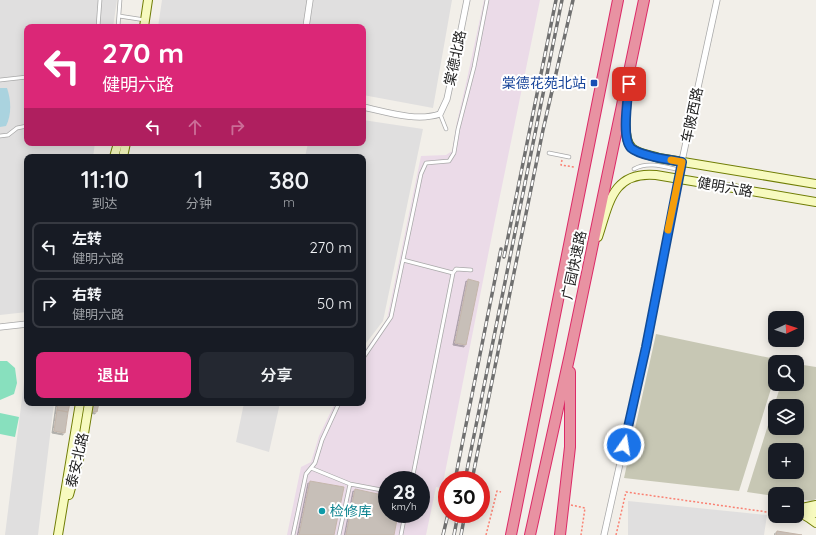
<!DOCTYPE html>
<html lang="zh">
<head>
<meta charset="utf-8">
<style>
	:root { --surface:#171b24; --page:#242831; --text:#f1f3f6; --muted:#9ea1a6; --line:#363941; --accent:#db2777 }
	body { margin:0; font-family:Quicksand,"Noto Sans SC",sans-serif; background:var(--page); color:var(--text); height:100vh; display:flex; flex-direction:column; font-size:15px; white-space:nowrap }
	* { box-sizing:border-box; margin:0 }
	p { font-size:13px; color:var(--muted) }
	.icon { flex:none; width:22px; height:22px; fill:none; stroke:currentColor; stroke-width:2; stroke-linecap:round; stroke-linejoin:round }
	.map { position:relative; flex:1; overflow:hidden }
	.sheet { position:absolute; left:24px; top:154px; width:342px; height:252px; display:flex; flex-direction:column; background:var(--surface); border-radius:8px; box-shadow:0 2px 10px #0003 }
	.sheet>* { flex:none }
	.banner { position:absolute; left:24px; top:24px; width:342px; height:122px; border-radius:8px; box-shadow:0 2px 10px #0003; background:#db2777; color:#fff; overflow:hidden }
	.needle { width:26px; rotate:87deg }
	.fabs { position:absolute; left:768px; top:311px; display:grid; gap:8px }
	.fabs a { display:grid; place-items:center; width:36px; height:36px; border-radius:8px; background:var(--surface); box-shadow:0 2px 10px #0003; font-size:20px }
	.speed { position:absolute; left:378px; top:471px; display:flex; gap:8px; font-size:20px; font-weight:700; text-align:center }
	.speed>* { display:grid; place-content:center; width:52px; height:52px; border-radius:50%; background:var(--surface); box-shadow:0 2px 10px #0003; line-height:1 }
	.speed small { font-size:10px; font-weight:400 }
	.speed .limit { border:6px solid #d22; background:#fff; color:#111 }
	.pin { position:absolute; display:grid; place-items:center; width:34px; height:34px; color:#fff; margin:-17px; border-radius:8px; box-shadow:0 2px 6px #0006 }
	.me { position:absolute; width:44px; margin:-22px; rotate:13deg; stroke-linejoin:round; filter:drop-shadow(0 0 3px #0008) }
	.turn { display:flex; align-items:center; gap:14px; height:84px; padding:0 12px; font-size:18px }
	.turn .icon { width:52px; height:52px; stroke-width:2.5 }
	.turn b { display:block; font-size:28px; line-height:34px }
	.lanes { display:flex; align-items:center; height:38px; padding:0 12px; background:#0003; justify-content:center; gap:20px; direction:ltr }
	.lanes .off { opacity:.35 }
	.eta { display:flex; justify-content:space-evenly; align-items:center; height:68px; text-align:center }
	.eta b { font-size:24px; font-weight:600; line-height:28px }
	.cta { display:flex; gap:8px; margin-top:auto; padding:8px 12px }
	.cta a { flex:1; height:46px; border-radius:8px; background:var(--accent); color:#fff; font-size:16px; font-weight:600; line-height:46px; text-align:center }
	.cta a+a { background:var(--page); color:var(--text) }
	ul { padding:0; list-style:none }
	li { display:flex; align-items:center; gap:12px; height:50px; margin:0 8px 6px; padding:0 4px; border:2px solid var(--line); border-radius:8px }
	li div { flex:1 }
	li b { display:block; font-size:15px }
	li em { font-style:normal }
	.map>svg:first-child { display:block }
</style>
</head>
<body>
<div class="map">
<svg width="816" height="535" viewBox="0 0 816 535">
	<defs>
		<filter id="shadow"><feDropShadow dx="-2" dy="2" stdDeviation="0" flood-color="#0004"/></filter>
	</defs>
	<rect width="100%" height="100%" fill="#f2efe9"/>
	<path fill="#e0dfdf" d="M0 0H117L113 27H27V143H95L93 157H27V312L0 315Z
		M162 0H452L433 108 363 95V27H158Z
		M363 120 423 129 383 321 363 347V157H305L308 143H363Z
		M24 382H27V403H54L38 535H5Z
		M244 403H280L269 452 236 442Z
		M628 501 767 515 764 535H628Z"/>
	<path fill="#ebdbe8" fill-rule="evenodd" d="M484 0H540L494 225 442 488 436 487 426 535H287L301 467 311 462 319 436 335 403H363V353L387 319 421 156 446 155 452 151 457 122 467 79ZM387 480H421V514H387Z"/>
	<path fill="#c7c7b4" fill-rule="evenodd" d="M656 334 780 360 779 362H775V376L739 491 624 478Z
		M797 364 816 367V499L812 501 797 499V494H775V496L747 492 781 384H797ZM775 406H797V428H775ZM775 450H797V472H775Z"/>
	<path fill="#88e0be" d="M0 361H7L15 368 17 383 14 394 0 400Z
		M0 413 19 417 15 437 0 434Z"/>
	<path fill="#aad3df" d="M0 88H7C11 100 12 114 6 126L0 127Z"/>
	<path fill="#c7bfb8" stroke="#c4b6ab" filter="url(#shadow)" d="M468 279 479 282 466 345 455 343Z
		M58 403H70L68 412 57 410Z
		M80 403H99L97 412 79 409Z
		M57 410 68 412 65 433 54 431Z
		M310 481 344 487 334 535H299Z
		M355 489 387 496V514H398L394 535H346Z
		M777 531 802 535H776Z"/>
	<g fill="none" stroke-linecap="round" stroke-linejoin="round">
		<defs>
			<path id="lane" d="M119 16 145 20
				M98 27 100 0
				M118 27 120 0
				M0 80 27 77
				M440 114 446 129
				M0 136 8 135 17 128 27 126
				M549 153 569 157
				M634 169C648 161 665 167 680 170
				M403 260 453 273 456 269 471 270
				M363 358 391 317 421 174 426 163 449 161 454 153 458 129 474 67 487 0
				M311 468 350 484 387 491
				M412 480 453 273
				M293 535 306 474 315 463 322 440 339 403
				M339 535 350 484
				M401 535 405 514"/>
			<path id="street" d="M306 27 310 0
				M363 107C387 112 416 122 440 114L447 99 450 85 467 0
				M0 327 27 324
				M604 535 646 347 678 179 717 0"/>
			<path id="secondary" d="M144 27 148 0
				M627 99C626 110 622 139 632 148 639 154 650 155 659 158L816 184
				M114 157 118 143
				M123 157 126 143
				M598 237C609 204 612 171 656 175L816 202
				M69 495 81 452 89 403
				M797 509 816 505
				M797 511 809 518 816 523
				M802 511 816 513
				M58 535 80 403"/>
			<path id="highway" d="M511 535 618 0
				M530 535 570 354 644 0
				M560 535 570 447V372"/>
		</defs>
		<use href="#lane" stroke="#a9a9a9" stroke-width="4.5"/>
		<use href="#street" stroke="#a9a9a9" stroke-width="7"/>
		<use href="#secondary" stroke="#707d05" stroke-width="10"/>
		<use href="#highway" stroke="#dc2a67" stroke-width="12"/>
		<path stroke="#fa8072" stroke-width="1.5" stroke-dasharray="2 2" stroke-linecap="butt" d="M562 160 561 165 574 167
			M571 505 585 508 581 535
			M486 535 497 491 501 492
			M616 535 626 492 774 513 775 508"/>
		<use href="#lane" stroke="#fff" stroke-width="3"/>
		<use href="#street" stroke="#fff" stroke-width="5.5"/>
		<use href="#secondary" stroke="#f7fabf" stroke-width="8"/>
		<use href="#highway" stroke="#e892a2" stroke-width="10"/>
		<defs>
			<path id="rail" d="M504 257 556 0
				M455 480 501 249
				M465 480 562 0
				M472 480 543 130 573 0
				M443 535 448 514
				M454 535 458 514
				M461 535 465 514"/>
		</defs>
		<use href="#rail" stroke="#707070" stroke-width="3.5"/>
		<use href="#rail" stroke="#fff" stroke-width="2" stroke-dasharray="6" stroke-linecap="butt"/>
	</g>
	<g fill="none" stroke-linecap="round" stroke-linejoin="round">
		<defs>
			<path id="route" d="M624 445 646 347 682 162C670 160 640 156 631 148 621 138 628 98 629 84"/>
		</defs>
		<use href="#route" stroke="#114b97" stroke-width="10"/>
		<use href="#route" stroke="#1a73e8" stroke-width="7"/>
		<path stroke="#f59e0b" stroke-width="7" d="M668 230 682 162 671 160"/>
	</g>
	<rect fill="#1a4fb4" stroke="#fff" stroke-width="1.5" x="590" y="79" width="8" height="8" rx="2"/>
	<circle fill="#0f9aa8" stroke="#fff" stroke-width="1.5" cx="322" cy="511" r="4"/>
	<g text-anchor="middle" dominant-baseline="central" stroke-width="4" stroke-linejoin="round" paint-order="stroke">
		<g font-size="14" fill="#222" stroke="#fff">
			<text transform="translate(455 58) rotate(-78)">棠德北路</text>
			<text transform="translate(692 115) rotate(-78)">车陂西路</text>
			<text transform="translate(725 187) rotate(10)">健明六路</text>
			<text transform="translate(574 265) rotate(-78)">广园快速路</text>
			<text transform="translate(77 460) rotate(-77)">泰安北路</text>
		</g>
		<g font-size="14" fill="#164399" stroke="#fff" text-anchor="end">
			<text x="586" y="83">棠德花苑北站</text>
		</g>
		<g font-size="14" fill="#0d838f" stroke="#fff" text-anchor="start">
			<text x="330" y="511">检修库</text>
		</g>
	</g>
</svg>
<div class="fabs">
<a><svg class="needle" viewBox="-14 -14 28 28"><path d="M0-13l5 13h-10z" fill="#e53935"/><path d="M0 13l5-13h-10z" fill="#9ea1a6"/></svg></a>
<a><svg class="icon" aria-label="search" viewBox="0 0 24 24"><circle cx="10" cy="10" r="6"/><path d="M15 15l6 6"/></svg></a>
<a><svg class="icon" aria-label="layers" viewBox="0 0 24 24"><path d="M12 4l9 5-9 5-9-5zM3 14l9 5 9-5"/></svg></a>
<a>+</a>
<a>−</a>
</div>
<div class="speed"><div>28<small>km/h</small></div><div class="limit">30</div></div>
<div class="pin" style="left:629px;top:84px;background:#d93025"><svg class="icon" aria-label="arrive" viewBox="0 0 24 24"><path d="M6 21V4h12l-3 4 3 4H6"/></svg></div>
<svg class="me" style="left:624px;top:445px" viewBox="-20 -20 40 40"><circle r="17" fill="#1a73e8" stroke="#fff" stroke-width="3"/><path d="M0-11L8 9 0 5-8 9z" fill="#fff"/></svg>
<div class="banner">
<div class="turn"><svg class="icon" aria-label="left" viewBox="0 0 24 24"><path d="M17 20v-9H6M10 6l-5 5 5 5"/></svg><div><b>270 m</b>健明六路</div></div>
<div class="lanes"><svg class="icon" aria-label="left" viewBox="0 0 24 24"><path d="M17 20v-9H6M10 6l-5 5 5 5"/></svg><svg class="icon off" aria-label="ahead" viewBox="0 0 24 24"><path d="M12 20V5M6 11l6-6 6 6"/></svg><svg class="icon off" aria-label="right" viewBox="0 0 24 24"><path d="M7 20v-9h11M14 6l5 5-5 5"/></svg></div>
</div>
<section class="sheet">
<div class="eta">
<div><b>11:10</b><p>到达</p></div>
<div><b>1</b><p>分钟</p></div>
<div><b>380</b><p>m</p></div>
</div>
<ul>
<li><svg class="icon" aria-label="left" viewBox="0 0 24 24"><path d="M17 20v-9H6M10 6l-5 5 5 5"/></svg><div><b>左转</b><p>健明六路</p></div><em>270 m</em></li>
<li><svg class="icon" aria-label="right" viewBox="0 0 24 24"><path d="M7 20v-9h11M14 6l5 5-5 5"/></svg><div><b>右转</b><p>健明六路</p></div><em>50 m</em></li>
</ul>
<div class="cta"><a>退出</a><a>分享</a></div>
</section>
</div>
</body>
</html>
